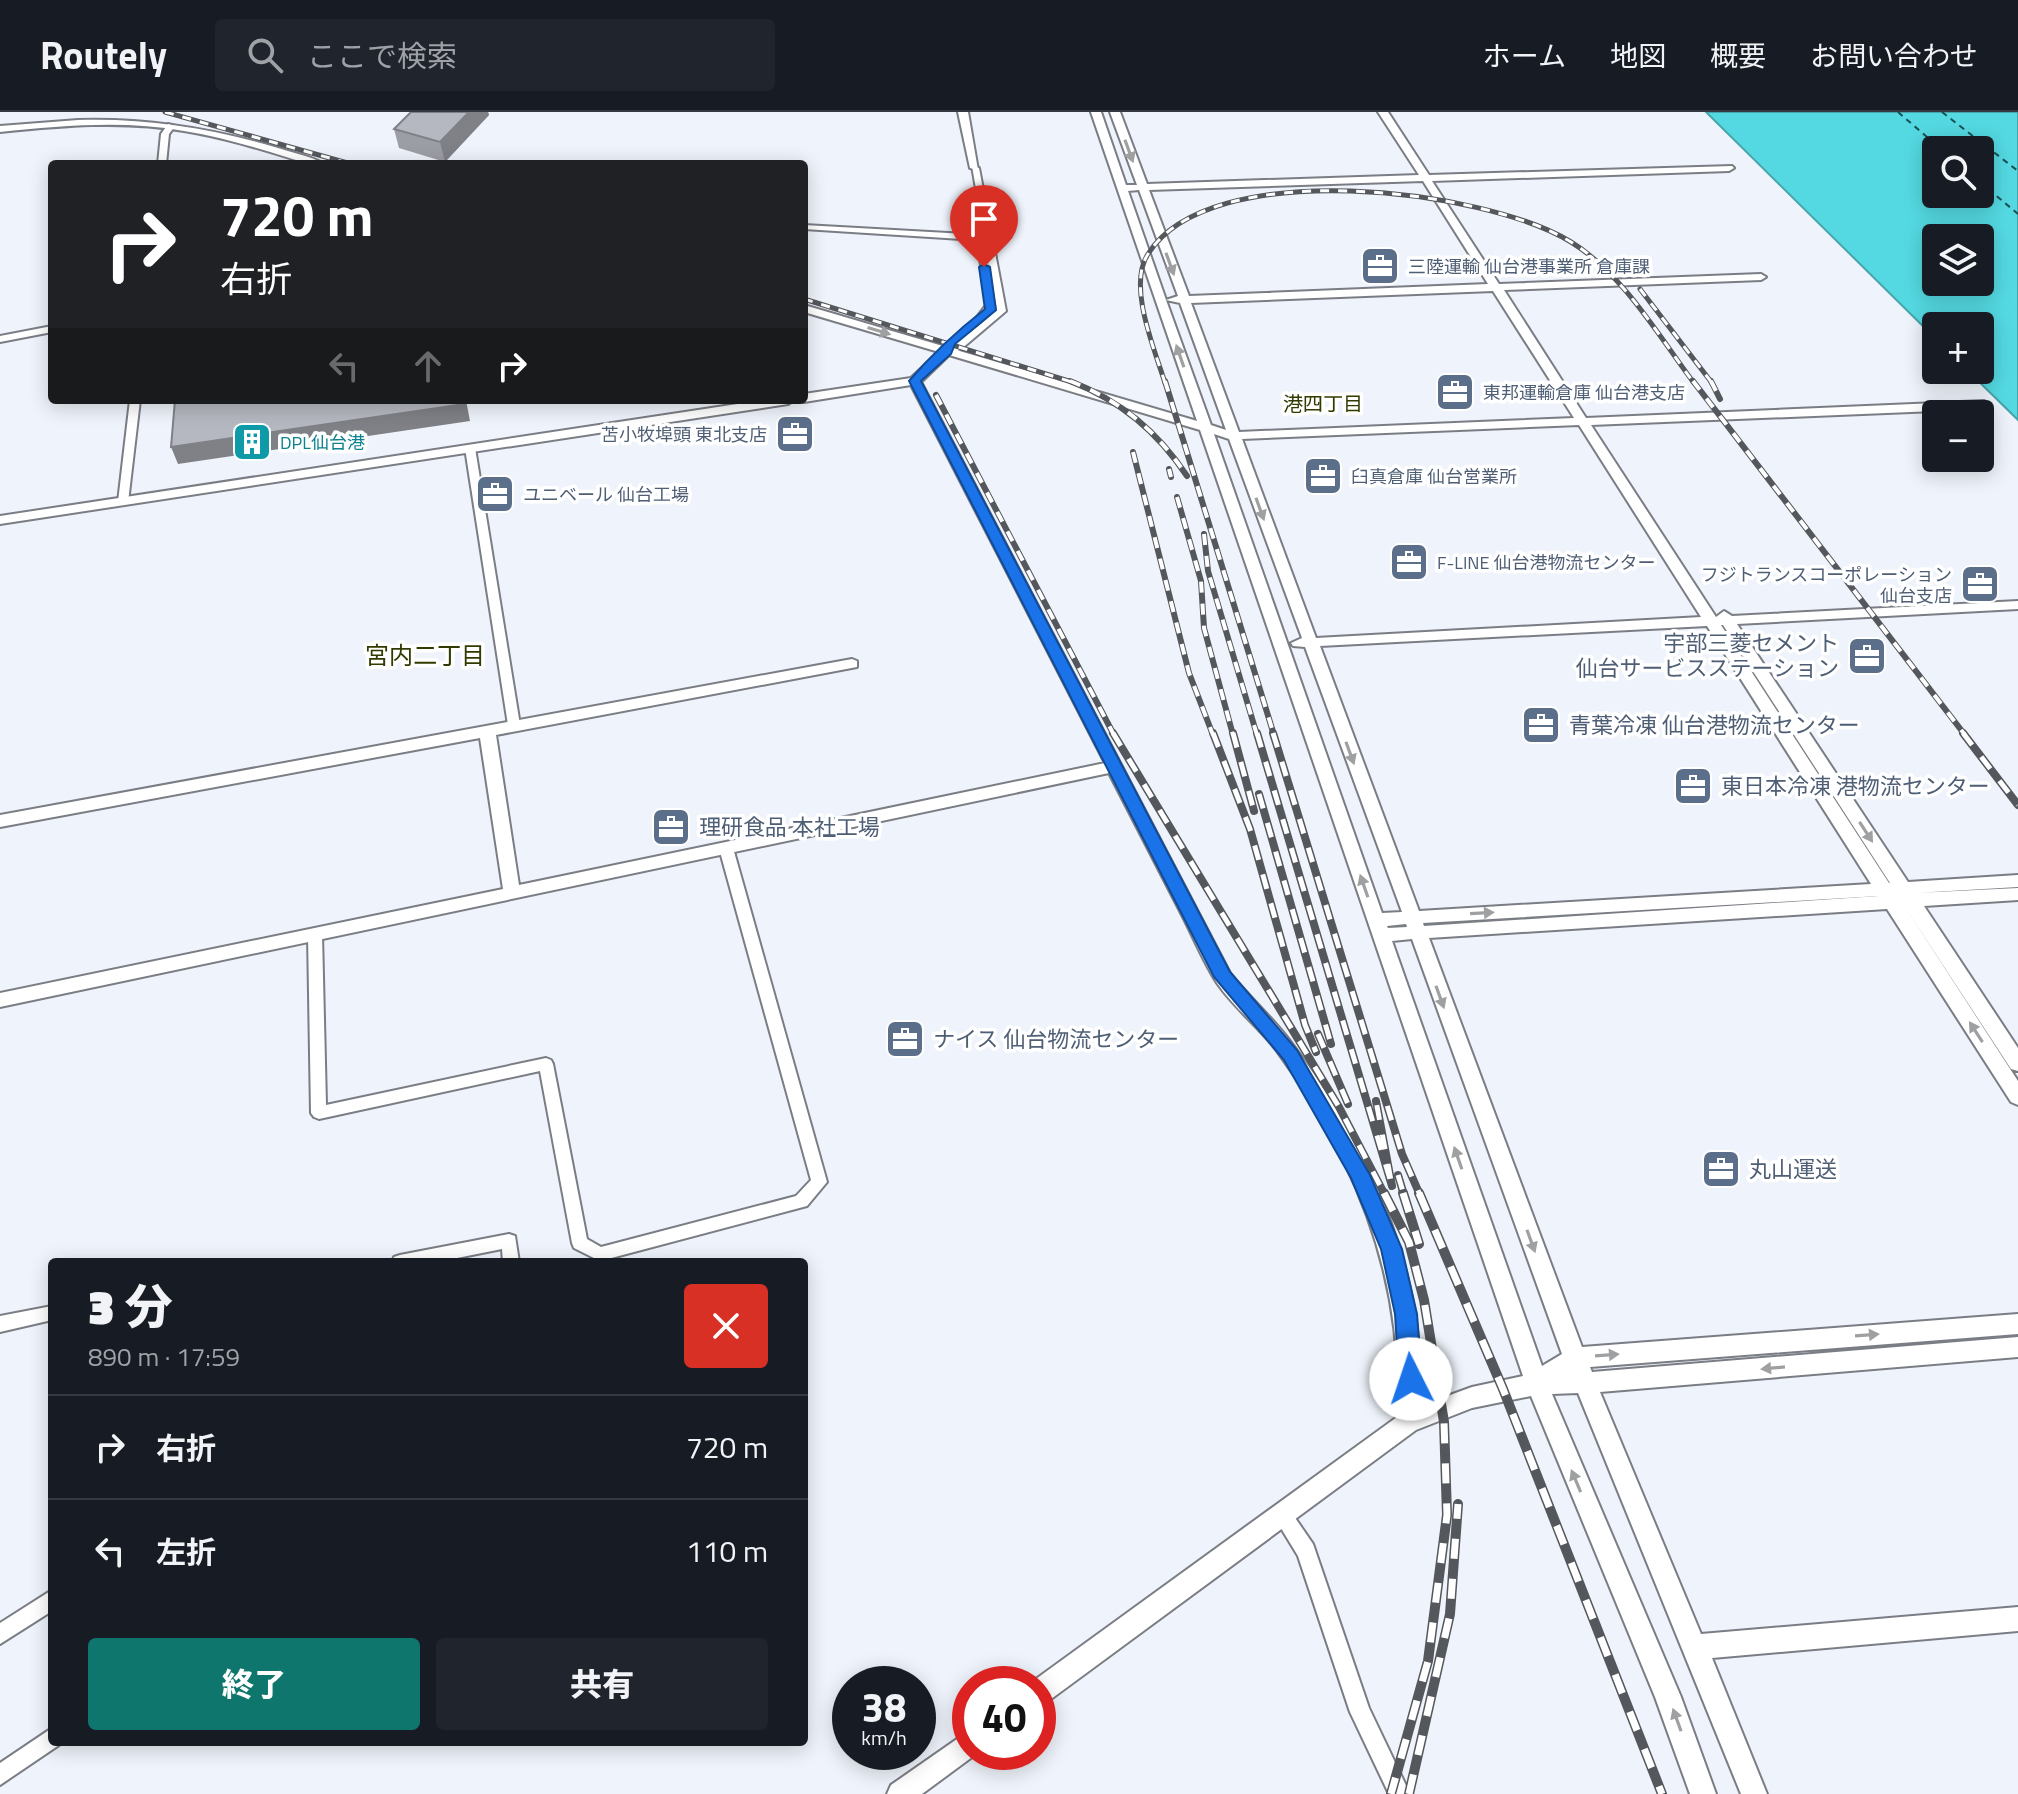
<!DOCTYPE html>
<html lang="ja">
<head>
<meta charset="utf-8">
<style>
	:root { --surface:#171b24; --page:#20242c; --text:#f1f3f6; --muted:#9ea1a6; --line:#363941; --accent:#0f766e }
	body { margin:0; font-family:"Titillium Web","Noto Sans JP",sans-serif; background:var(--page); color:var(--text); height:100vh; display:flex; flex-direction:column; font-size:30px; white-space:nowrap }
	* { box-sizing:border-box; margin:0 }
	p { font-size:26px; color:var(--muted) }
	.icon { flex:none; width:44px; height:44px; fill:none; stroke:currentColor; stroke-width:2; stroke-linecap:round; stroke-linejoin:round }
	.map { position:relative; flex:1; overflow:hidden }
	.drawer { position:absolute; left:48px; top:1146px; width:760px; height:488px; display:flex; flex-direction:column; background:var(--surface); border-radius:8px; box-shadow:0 4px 20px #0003 }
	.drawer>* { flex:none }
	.banner { position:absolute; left:48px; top:48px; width:760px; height:244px; border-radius:8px; box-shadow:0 4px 20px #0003; background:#202124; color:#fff; overflow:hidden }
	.controls { position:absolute; left:1922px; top:24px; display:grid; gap:16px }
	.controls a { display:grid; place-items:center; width:72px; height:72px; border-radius:8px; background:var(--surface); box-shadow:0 4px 20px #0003; font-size:40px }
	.speed { position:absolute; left:832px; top:1554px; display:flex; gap:16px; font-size:40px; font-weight:700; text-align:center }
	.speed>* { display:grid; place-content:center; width:104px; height:104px; border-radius:50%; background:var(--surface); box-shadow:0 4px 20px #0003; line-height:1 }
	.speed small { font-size:20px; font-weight:400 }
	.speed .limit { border:12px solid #d22; background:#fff; color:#111 }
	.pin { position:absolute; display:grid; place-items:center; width:68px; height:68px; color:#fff; margin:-82px -34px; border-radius:50% 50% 50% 0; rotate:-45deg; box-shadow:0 0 8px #0007 }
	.pin .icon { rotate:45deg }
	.me { position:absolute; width:88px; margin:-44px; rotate:356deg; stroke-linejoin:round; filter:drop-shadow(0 0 6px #0008) }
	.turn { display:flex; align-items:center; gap:28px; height:168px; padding:0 40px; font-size:36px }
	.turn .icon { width:104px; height:104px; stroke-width:2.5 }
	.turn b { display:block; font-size:56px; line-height:68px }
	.lanes { display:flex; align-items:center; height:76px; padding:0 40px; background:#0003; justify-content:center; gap:40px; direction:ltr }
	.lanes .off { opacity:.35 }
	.round { display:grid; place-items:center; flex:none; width:84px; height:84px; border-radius:8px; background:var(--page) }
	.headline { display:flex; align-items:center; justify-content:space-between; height:136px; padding:0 40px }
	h1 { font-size:48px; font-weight:800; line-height:60px }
	.action { display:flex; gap:16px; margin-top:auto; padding:16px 40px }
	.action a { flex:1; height:92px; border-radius:8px; background:var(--accent); color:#fff; font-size:32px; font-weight:800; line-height:92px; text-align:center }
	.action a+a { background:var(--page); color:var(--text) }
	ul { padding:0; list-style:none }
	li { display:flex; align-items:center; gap:24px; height:104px; padding:0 40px; border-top:2px solid var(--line) }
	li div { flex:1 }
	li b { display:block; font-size:30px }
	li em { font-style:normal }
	header { display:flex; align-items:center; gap:48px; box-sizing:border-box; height:112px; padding:0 40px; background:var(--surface); border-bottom:2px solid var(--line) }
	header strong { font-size:38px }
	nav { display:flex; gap:44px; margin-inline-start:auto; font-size:28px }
	.search { width:560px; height:72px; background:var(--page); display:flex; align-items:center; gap:20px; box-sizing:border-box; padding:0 28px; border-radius:8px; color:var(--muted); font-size:30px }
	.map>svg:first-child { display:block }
</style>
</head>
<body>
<header>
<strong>Routely</strong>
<div class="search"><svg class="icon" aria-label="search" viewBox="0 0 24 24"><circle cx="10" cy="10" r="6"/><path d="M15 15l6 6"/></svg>ここで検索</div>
<nav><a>ホーム</a><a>地図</a><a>概要</a><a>お問い合わせ</a></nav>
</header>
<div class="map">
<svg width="2018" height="1682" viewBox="0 0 2018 1682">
	<rect width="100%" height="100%" fill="#eff3fb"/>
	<path fill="#54d9e2" stroke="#47a5ac" stroke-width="2" fill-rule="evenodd" d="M1706 0H2018V308L1967 258H1980V214H1936V227ZM1936 38H1980V82H1936ZM1936 126H1980V170H1936Z"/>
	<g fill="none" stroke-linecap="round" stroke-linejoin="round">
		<path stroke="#165053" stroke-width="2" stroke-dasharray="6 5" stroke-linecap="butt" d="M1898 0 1942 38
			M1942 0 2018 59
			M1980 70 2018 102"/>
		<defs>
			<path id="minor" d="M168 12 175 14 169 22 166 52H158L161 22Z
				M972 54 979 56 1006 199 960 238 947 242 942 239C962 228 980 213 997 198L985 128 995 192 981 211 978 212 974 209 987 192 977 128 804 117V113L984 123Z
				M52 214V220L0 230V224Z
				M130 288H140L128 390 123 393 118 390Z
				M470 333 475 336 520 613 514 617 508 613 465 336Z
				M726 731 733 736 827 1070 807 1094 600 1149 574 1136 572 1131 540 959 319 1007 314 1005 311 1001 308 822 315 817 322 822 326 993 546 946 551 948 553 952 587 1127 601 1135 796 1084 811 1068 719 736Z
				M509 1122 515 1124 519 1150H503L502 1137 437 1150H392L394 1145 400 1143Z
				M52 1194V1208L0 1220V1204Z
				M1282 1394 1289 1397 1313 1432 1369 1596 1410 1682H1389L1350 1600 1298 1444 1273 1403 1275 1397Z
				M52 1478V1499L0 1532V1511Z
				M52 1616V1630H61L59 1633 0 1673V1651Z"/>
			<path id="tertiary" d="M958 0H968L978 58 970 56Z
				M1091 0H1101L1126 73H1137L1110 0H1120L1147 72 1419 63 1378 0H1388L1429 63 1732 54 1734 56 1729 59 1432 69 1499 172 1761 162 1766 165 1761 168 1504 178 1586 306 1984 289 1990 293 1984 297 1591 313 1716 505 1724 499 1732 504 2018 489V497L1737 512 1908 770 2018 763V775L1915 781 2018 776V788L1924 794 2018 936V959L2011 957 1905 795 2018 969V993L2011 990 1887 797 1429 826 1582 1235 2018 1202V1222L1590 1255 1592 1260 2018 1225V1245L1600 1280 1701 1522 2018 1495V1519L1712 1546 1767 1682H1741L1578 1281 1552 1282 1681 1585 1716 1682H1690L1655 1585 1531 1284 1472 1296 1416 1318 1047 1590 1038 1594V1572H1029L1397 1305C1405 1169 1357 1048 1277 939 1259 915 1234 896 1217 871 1203 849 1193 824 1181 801 1157 754 1133 707 1109 661L0 895V881L503 777 480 626 0 715V703L852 547 857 549V555L496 623 519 773 1105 651 911 273 804 290 799 288H804V282L911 266 939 240 804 200V193L1197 309ZM1423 69 1488 172 1189 184 1149 78ZM1139 78 1178 184 1166 188 1128 79ZM1493 179 1574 306 1239 320 1191 191ZM1166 188 1180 191 1226 318 1211 313ZM949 243 1200 318 1523 1264 1472 1275 1420 1294C1427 1162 1369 1033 1290 929 1272 905 1249 885 1230 861L921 270ZM1579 313 1701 505 1316 526 1242 327ZM1214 322 1229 327 1302 526 1291 531 1293 534 1305 535 1402 800 1382 801ZM1721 513H1723L1890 771H1889ZM1707 514 1871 772 1419 799 1320 534ZM1879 784 1424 814 1423 811ZM1406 812 1407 815 1388 816 1387 814ZM1412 827 1562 1242 1542 1254 1392 829Z
				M78 8C147 6 211 16 278 36 293 41 311 44 324 52H309C267 39 227 26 184 19 123 8 61 14 0 20V14Z
				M764 288H794L788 292 0 412V404Z
				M970 1618V1640H979L922 1682H887L891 1673Z"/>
		</defs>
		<use href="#minor" stroke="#7a7d84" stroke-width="4"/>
		<use href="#tertiary" stroke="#7a7d84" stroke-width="4"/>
		<use href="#minor" fill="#fff" fill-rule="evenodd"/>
		<use href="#tertiary" fill="#fff" fill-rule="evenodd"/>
		<defs>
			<path id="rail-far3" d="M165 0 351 52
				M1640 177 1712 271
				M804 187 1075 271
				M1165 271C1155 238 1127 174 1148 142 1210 43 1485 77 1571 130 1623 162 1658 223 1694 271"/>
			<path id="rail-far2" d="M1070 269C1121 289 1157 319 1187 364
				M1165 269 1274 623
				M1693 269 1965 623
				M1711 269 1720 287
				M936 283 1114 623
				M1133 340 1189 561 1213 623
				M1169 357 1171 365
				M1177 385 1201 469 1204 516 1233 623
				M1204 422 1208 459 1257 623"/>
			<path id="rail-far1" d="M1113 621 1339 995 1385 1083
				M1213 621 1250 717 1305 913 1316 940
				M1233 621 1254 699
				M1257 621 1392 1074 1376 989
				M1273 621 1402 1042 1420 1083
				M1963 621 2018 693
				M1259 682 1331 932
				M1318 922 1348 992
				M1398 1063 1404 1083"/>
			<path id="rail" d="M1384 1081 1409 1130 1424 1188 1444 1310 1447 1403 1428 1549 1391 1682
				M1403 1081 1419 1132
				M1419 1081 1503 1277 1662 1682
				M1409 1682 1450 1502 1458 1392"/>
		</defs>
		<use href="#rail-far3" stroke="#54575b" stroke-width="5"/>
		<use href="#rail-far2" stroke="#54575b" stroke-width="6"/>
		<use href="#rail-far1" stroke="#54575b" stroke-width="8"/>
		<use href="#rail" stroke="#54575b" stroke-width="10"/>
		<use href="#rail-far3" stroke="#fff" stroke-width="3" stroke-dasharray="9" stroke-linecap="butt"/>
		<use href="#rail-far2" stroke="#fff" stroke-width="4" stroke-dasharray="11" stroke-linecap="butt"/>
		<use href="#rail-far1" stroke="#fff" stroke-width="5" stroke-dasharray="15" stroke-linecap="butt"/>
		<use href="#rail" stroke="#fff" stroke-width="7" stroke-dasharray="20" stroke-linecap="butt"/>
	</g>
	<path fill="#9c9ea5" d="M411 0H488L489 3 445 50 399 36 394 17Z"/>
	<path fill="#7f8186" d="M469 0H488L489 3 445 50 440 30Z
		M466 288 470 309 178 352 171 335Z"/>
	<path fill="#b5b8c0" stroke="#7f8186" stroke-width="2" d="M411 0H469L440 30 394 17Z
		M175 288H465V292L171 335Z"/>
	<defs><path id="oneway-solid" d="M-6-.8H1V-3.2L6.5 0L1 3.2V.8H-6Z" transform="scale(2)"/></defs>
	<g fill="#9fa0a1">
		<use href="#oneway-solid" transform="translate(1129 39) rotate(70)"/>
		<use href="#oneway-solid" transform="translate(1170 152) rotate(70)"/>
		<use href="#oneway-solid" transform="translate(879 219) rotate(17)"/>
		<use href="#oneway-solid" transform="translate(1180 244) rotate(-109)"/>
		<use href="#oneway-solid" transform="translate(1260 397) rotate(70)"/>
		<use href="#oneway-solid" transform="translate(1350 641) rotate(70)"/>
		<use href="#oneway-solid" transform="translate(1866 720) rotate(57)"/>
		<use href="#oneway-solid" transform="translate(1364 774) rotate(-109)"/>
		<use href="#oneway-solid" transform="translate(1482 801) rotate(-3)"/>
		<use href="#oneway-solid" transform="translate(1440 885) rotate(70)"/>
		<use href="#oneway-solid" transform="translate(1976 920) rotate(-123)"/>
		<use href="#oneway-solid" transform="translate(1458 1046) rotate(-109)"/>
		<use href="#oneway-solid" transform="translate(1531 1129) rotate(70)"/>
		<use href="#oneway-solid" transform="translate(1867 1223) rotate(-4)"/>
		<use href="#oneway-solid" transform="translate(1607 1243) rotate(-4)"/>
		<use href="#oneway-solid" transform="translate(1773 1256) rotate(175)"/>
		<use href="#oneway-solid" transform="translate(1576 1369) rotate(-113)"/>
		<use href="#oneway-solid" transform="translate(1677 1608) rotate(-110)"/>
	</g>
	<path fill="#1a73e8" stroke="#114b97" stroke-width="2" d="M984 152 990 155 996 198 955 232 951 242 921 269 1230 860 1297 938 1370 1063 1402 1137 1417 1202 1422 1267 1419 1274 1411 1277 1403 1274 1399 1267 1395 1202 1381 1137 1351 1066 1284 948 1214 865 909 269C932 242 957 219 985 197L979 155Z"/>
	<defs>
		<symbol id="office-square" viewBox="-11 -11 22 22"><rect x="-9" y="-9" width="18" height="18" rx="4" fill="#5c6f8a" stroke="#fff"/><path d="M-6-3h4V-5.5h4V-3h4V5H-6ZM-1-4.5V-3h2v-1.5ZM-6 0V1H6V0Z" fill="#fff"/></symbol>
		<symbol id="building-square" viewBox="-11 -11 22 22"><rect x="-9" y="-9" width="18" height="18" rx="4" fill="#0f9aa8" stroke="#fff"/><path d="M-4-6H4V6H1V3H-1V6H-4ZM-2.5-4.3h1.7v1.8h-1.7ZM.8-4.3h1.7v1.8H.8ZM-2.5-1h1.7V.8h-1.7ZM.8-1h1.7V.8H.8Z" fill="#fff"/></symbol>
	</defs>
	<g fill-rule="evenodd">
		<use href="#office-square" x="1358" y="132" width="44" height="44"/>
		<use href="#office-square" x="1433" y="258" width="44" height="44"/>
		<use href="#office-square" x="773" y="300" width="44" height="44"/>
		<use href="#building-square" x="230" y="308" width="44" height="44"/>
		<use href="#office-square" x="1301" y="342" width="44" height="44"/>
		<use href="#office-square" x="473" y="360" width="44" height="44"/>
		<use href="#office-square" x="1387" y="428" width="44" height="44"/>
		<use href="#office-square" x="1958" y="450" width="44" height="44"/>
		<use href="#office-square" x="1845" y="522" width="44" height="44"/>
		<use href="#office-square" x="1519" y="591" width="44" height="44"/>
		<use href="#office-square" x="1671" y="652" width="44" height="44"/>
		<use href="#office-square" x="649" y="693" width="44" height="44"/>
		<use href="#office-square" x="883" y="905" width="44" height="44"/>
		<use href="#office-square" x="1699" y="1035" width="44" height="44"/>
	</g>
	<g text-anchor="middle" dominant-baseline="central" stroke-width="7" stroke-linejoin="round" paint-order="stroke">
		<g font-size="18" fill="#4e5e75" stroke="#fff" text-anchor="start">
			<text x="1408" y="154">三陸運輸 仙台港事業所 倉庫課</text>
			<text x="1483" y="280">東邦運輸倉庫 仙台港支店</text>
			<text x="767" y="322" text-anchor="end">苫小牧埠頭 東北支店</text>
			<text x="1351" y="364">臼真倉庫 仙台営業所</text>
			<text x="523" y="382">ユニベール 仙台工場</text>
			<text x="1437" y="450">F-LINE 仙台港物流センター</text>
			<text x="1952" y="462" text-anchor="end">フジトランスコーポレーション<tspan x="1952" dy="21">仙台支店</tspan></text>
		</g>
		<g font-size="18" fill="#0d838f" stroke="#fff" text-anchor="start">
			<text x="280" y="330">DPL仙台港</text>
		</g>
		<g font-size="20" fill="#303b00" stroke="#fff">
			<text x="1323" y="291">港四丁目</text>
		</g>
		<g font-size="22" fill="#4e5e75" stroke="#fff" text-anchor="start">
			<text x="1839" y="531" text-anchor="end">宇部三菱セメント<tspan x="1839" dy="25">仙台サービスステーション</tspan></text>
			<text x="1569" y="613">青葉冷凍 仙台港物流センター</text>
			<text x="1721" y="674">東日本冷凍 港物流センター</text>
			<text x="699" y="715">理研食品 本社工場</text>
			<text x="933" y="927">ナイス 仙台物流センター</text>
			<text x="1749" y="1057">丸山運送</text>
		</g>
		<g font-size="24" fill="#303b00" stroke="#fff">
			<text x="425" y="543">宮内二丁目</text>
		</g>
	</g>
</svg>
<div class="controls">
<a><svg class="icon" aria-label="search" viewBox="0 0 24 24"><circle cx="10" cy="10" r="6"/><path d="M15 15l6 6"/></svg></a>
<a><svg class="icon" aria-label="layers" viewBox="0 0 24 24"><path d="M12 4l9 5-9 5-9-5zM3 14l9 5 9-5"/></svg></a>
<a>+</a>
<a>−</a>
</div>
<div class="speed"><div>38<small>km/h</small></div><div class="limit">40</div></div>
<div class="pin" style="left:984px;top:155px;background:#d93025"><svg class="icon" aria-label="arrive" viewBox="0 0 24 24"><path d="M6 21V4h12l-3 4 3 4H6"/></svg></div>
<svg class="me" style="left:1411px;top:1267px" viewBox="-20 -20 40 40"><circle r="19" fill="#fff"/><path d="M0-13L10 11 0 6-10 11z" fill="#1a73e8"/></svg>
<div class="banner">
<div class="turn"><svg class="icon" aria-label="right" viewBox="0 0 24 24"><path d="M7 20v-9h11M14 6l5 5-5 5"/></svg><div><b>720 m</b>右折</div></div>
<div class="lanes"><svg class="icon off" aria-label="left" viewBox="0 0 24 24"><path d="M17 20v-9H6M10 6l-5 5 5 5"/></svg><svg class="icon off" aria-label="ahead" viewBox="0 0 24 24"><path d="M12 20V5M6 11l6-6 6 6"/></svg><svg class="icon" aria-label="right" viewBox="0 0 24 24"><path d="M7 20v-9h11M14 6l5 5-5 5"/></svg></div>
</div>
<section class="drawer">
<div class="headline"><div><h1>3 分</h1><p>890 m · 17:59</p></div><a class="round" style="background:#d93025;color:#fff"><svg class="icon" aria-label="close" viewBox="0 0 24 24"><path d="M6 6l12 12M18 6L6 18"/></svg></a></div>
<ul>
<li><svg class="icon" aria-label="right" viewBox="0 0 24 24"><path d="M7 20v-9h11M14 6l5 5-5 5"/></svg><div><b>右折</b></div><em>720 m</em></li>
<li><svg class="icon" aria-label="left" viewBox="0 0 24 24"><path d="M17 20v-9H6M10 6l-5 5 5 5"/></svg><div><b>左折</b></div><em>110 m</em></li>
</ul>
<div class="action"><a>終了</a><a>共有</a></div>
</section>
</div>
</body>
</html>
